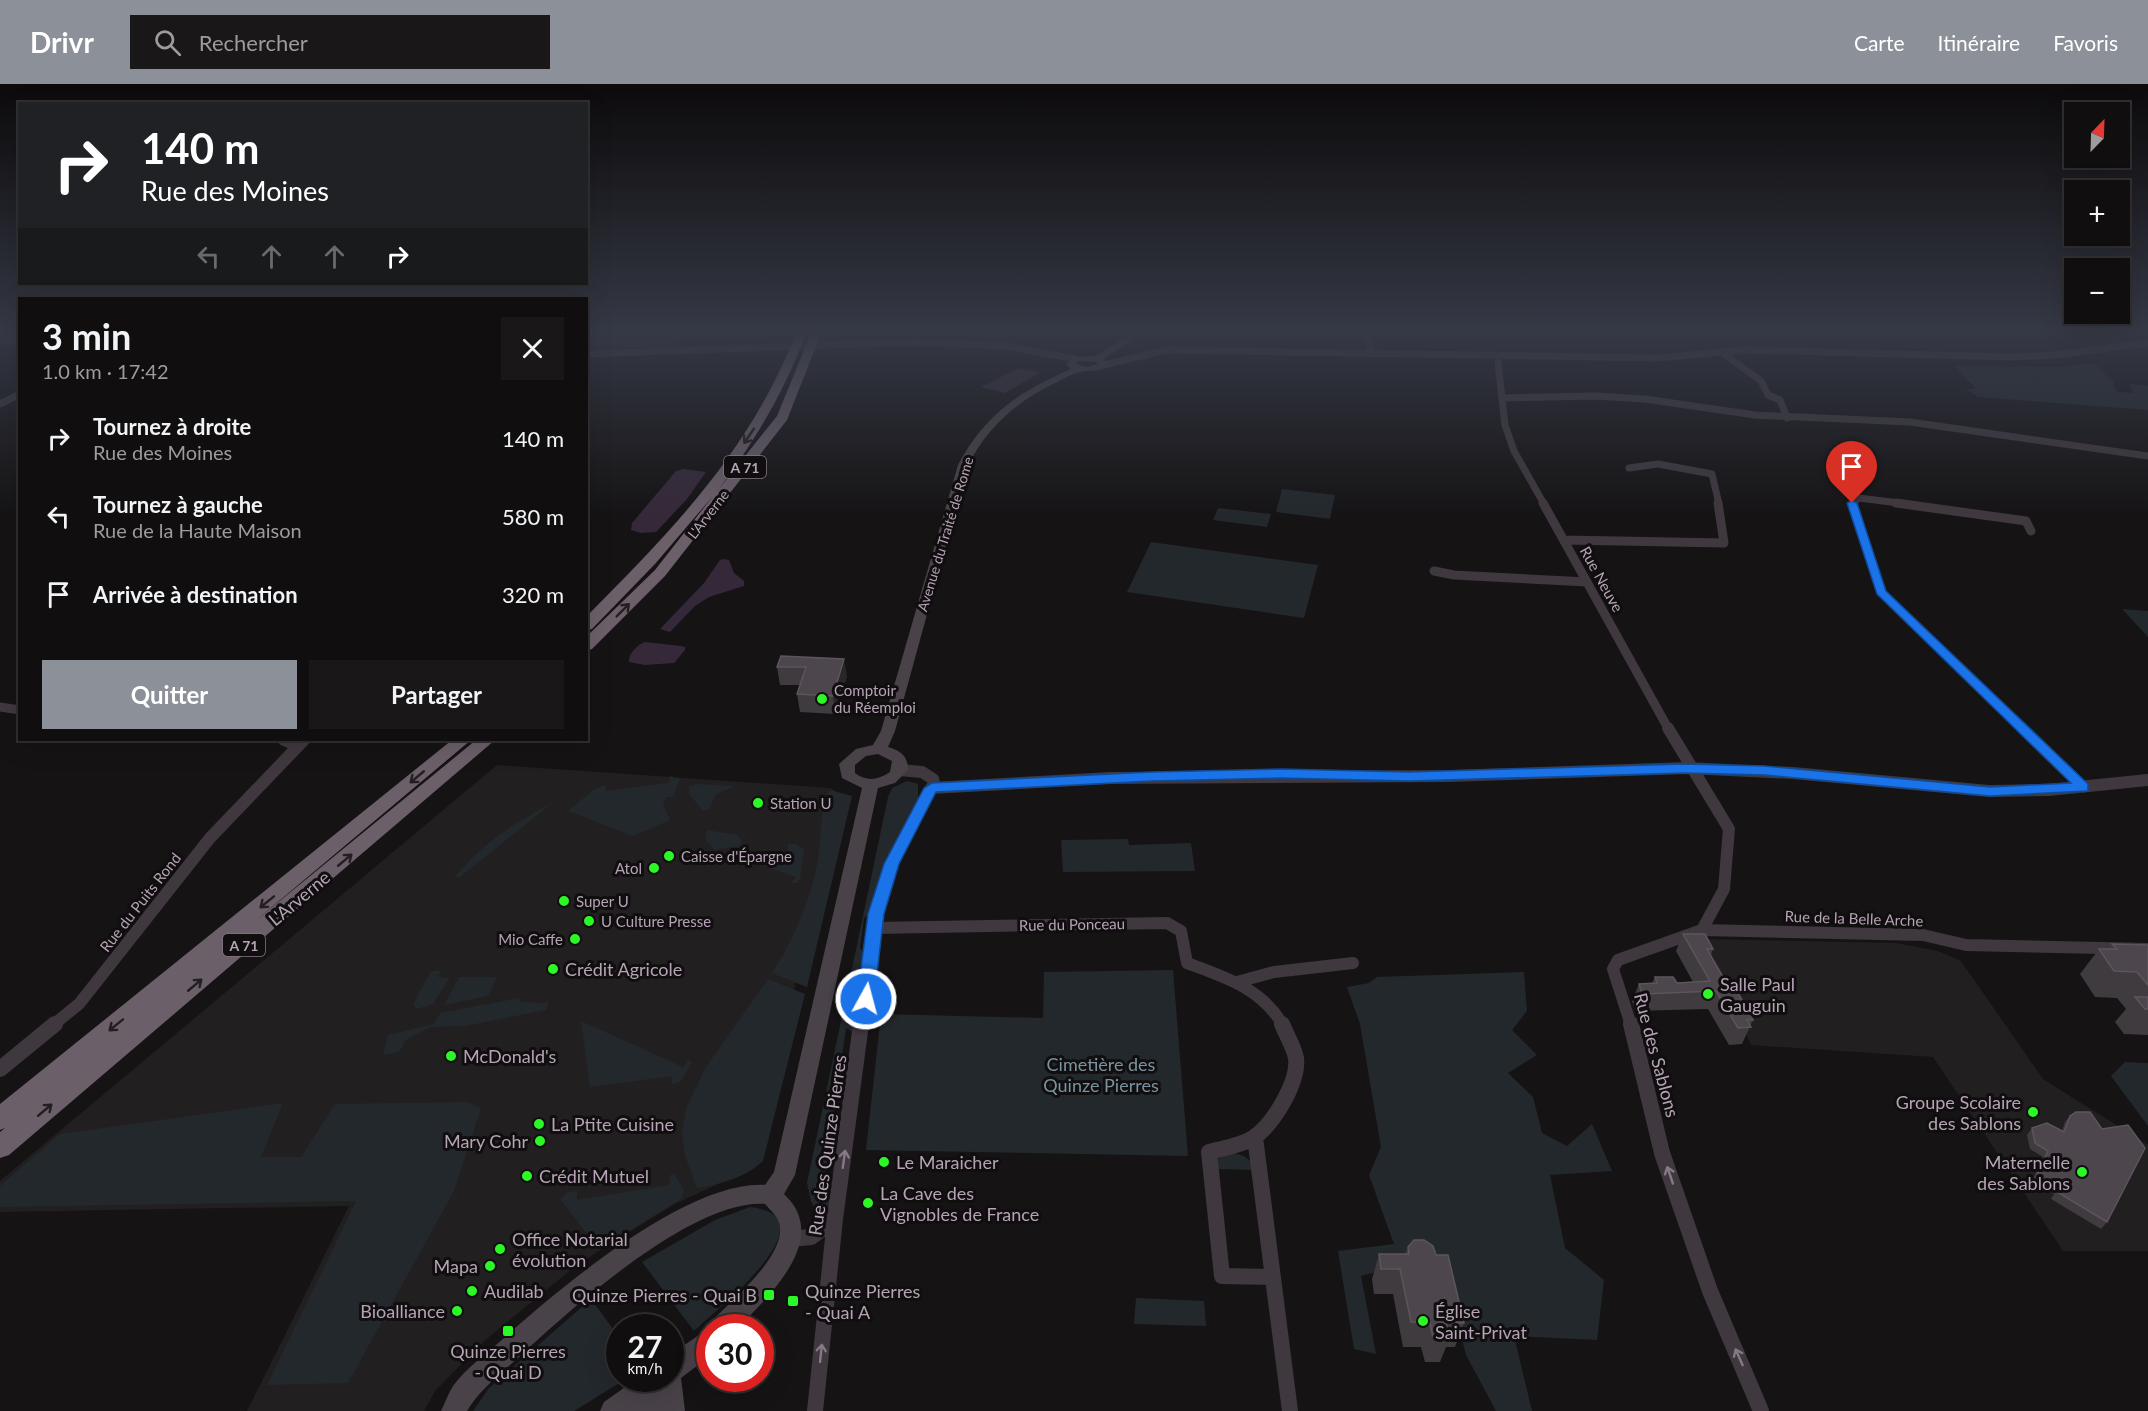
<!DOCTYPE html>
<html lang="fr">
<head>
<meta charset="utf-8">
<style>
	:root { --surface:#100e0f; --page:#191718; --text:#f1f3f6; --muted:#9c9c9e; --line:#302e2f; --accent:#8c9099 }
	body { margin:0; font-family:Lato,sans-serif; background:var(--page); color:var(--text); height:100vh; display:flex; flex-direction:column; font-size:22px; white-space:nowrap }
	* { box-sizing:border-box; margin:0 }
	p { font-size:20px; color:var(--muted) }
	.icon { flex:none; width:33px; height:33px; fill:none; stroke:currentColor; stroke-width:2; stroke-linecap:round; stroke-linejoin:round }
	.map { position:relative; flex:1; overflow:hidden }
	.sheet { position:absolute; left:18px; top:213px; width:570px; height:444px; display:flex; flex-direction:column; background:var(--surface); border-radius:0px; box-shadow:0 6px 24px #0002,0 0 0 2px var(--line) }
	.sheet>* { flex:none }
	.guide { position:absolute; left:18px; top:18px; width:570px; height:183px; border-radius:0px; box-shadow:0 6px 24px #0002,0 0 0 2px var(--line); background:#202124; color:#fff; overflow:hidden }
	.needle { width:39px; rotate:23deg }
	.controls { position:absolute; left:2064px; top:18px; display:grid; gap:12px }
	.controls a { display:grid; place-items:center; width:66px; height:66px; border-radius:0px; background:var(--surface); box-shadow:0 6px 24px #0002,0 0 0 2px var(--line); font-size:30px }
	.speed { position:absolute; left:606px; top:1230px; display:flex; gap:12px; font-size:30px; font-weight:700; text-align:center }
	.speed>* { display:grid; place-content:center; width:78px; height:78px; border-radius:50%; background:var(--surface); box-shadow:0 6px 24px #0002,0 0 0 2px var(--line); line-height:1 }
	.speed small { font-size:15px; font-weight:400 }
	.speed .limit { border:9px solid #d22; background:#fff; color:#111 }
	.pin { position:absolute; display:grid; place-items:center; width:51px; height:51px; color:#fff; margin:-62px -26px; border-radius:50% 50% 50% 0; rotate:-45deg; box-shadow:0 0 6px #0007 }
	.pin .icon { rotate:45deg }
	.me { position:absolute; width:66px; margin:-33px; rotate:7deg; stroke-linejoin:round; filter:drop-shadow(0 0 4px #0008) }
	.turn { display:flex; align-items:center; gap:21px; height:126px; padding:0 24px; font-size:27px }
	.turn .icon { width:78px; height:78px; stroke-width:2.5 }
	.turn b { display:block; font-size:42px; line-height:51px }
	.lanes { display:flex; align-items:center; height:57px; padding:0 24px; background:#0003; justify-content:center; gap:30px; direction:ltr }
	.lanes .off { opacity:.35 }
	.round { display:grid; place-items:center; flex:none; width:63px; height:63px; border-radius:0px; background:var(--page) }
	.head { display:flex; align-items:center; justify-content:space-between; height:102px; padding:0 24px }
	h1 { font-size:36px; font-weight:700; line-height:45px }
	.cta { display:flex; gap:12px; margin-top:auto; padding:12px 24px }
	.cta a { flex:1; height:69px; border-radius:0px; background:var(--accent); color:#fff; font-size:24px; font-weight:700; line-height:69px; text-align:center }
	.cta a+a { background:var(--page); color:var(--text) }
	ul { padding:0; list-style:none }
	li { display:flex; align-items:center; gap:18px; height:78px; padding:0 24px }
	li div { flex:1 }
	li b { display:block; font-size:22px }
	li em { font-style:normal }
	header { display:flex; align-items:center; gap:36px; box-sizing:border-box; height:84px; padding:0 30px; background:var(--accent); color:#fff }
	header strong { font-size:28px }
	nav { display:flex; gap:33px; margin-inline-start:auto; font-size:21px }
	.search { width:420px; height:54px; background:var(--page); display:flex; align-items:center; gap:15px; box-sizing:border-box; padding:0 21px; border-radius:0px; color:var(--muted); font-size:22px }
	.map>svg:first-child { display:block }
</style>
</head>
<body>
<header>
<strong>Drivr</strong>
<div class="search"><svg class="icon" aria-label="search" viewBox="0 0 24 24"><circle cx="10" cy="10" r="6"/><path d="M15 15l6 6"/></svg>Rechercher</div>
<nav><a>Carte</a><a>Itinéraire</a><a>Favoris</a></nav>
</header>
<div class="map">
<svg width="2148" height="1327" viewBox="0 0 2148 1327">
	<rect width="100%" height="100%" fill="#151314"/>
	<path fill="#221f21" d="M497 681 830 704 839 709 753 1084 675 1120 578 1180 483 1258 435 1307 424 1327H247L349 1122 0 1128V1097Z
		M1703 855 1896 859 1938 867 1961 877 2043 995 2148 1061V1167H2063L1933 973 1751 961Z"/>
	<path fill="#23282d" d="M587 247H690L672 264 587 262Z
		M2094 279 2115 299 2113 302 2118 308 2133 309 2130 300 2148 302V326L1978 313 1965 305H1976L1954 282 2060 283Z
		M1282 405 1335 411 1330 435 1276 428Z
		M1218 424 1271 430 1267 443 1213 436Z
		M1151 458 1318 481 1304 534 1127 508Z
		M2122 525 2148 527V553Z
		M670 692 680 695 673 713H666L663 721 670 736 633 752 568 727 593 706 605 701 606 707 668 699Z
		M907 697 918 700V712L921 714 871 828 864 834 860 864 866 872 856 950 846 944 823 1106 834 1115 831 1127 822 1139 811 1117 807 1099 888 713 892 704Z
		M696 700 732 702 733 703 716 710 709 725 703 727 689 710V703Z
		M830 706 852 712 807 903 772 889C795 853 813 811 819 768 821 754 821 714 830 706Z
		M551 720 460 793H455C482 760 513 739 551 720Z
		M707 746 738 751 742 758 738 762 715 766 705 755Z
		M1128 755 1129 761 1191 759 1195 787 1063 788 1061 756Z
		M788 760H796L804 766 800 795 797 799H791L796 793 753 778 750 781 745 777 788 768Z
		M1173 886 1188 1072 866 1066 881 930 1043 934 1044 888Z
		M431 887H441L438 893 450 894 433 920 417 925 413 920Z
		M1524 888 1527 927 1512 946 1537 971 1508 989 1533 1013 1542 1049 1567 1062 1592 1040 1612 1087 1550 1091 1565 1164 1604 1196 1597 1256 1514 1252 1532 1327H1496L1466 1271 1443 1184 1383 1186 1361 1192 1376 1270 1354 1265 1338 1167 1394 1160 1369 1091 1381 1063 1360 940 1347 903 1369 899 1377 893Z
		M459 893H497L488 912 444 921Z
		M768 895 805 910 763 1077C745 1094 720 1100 697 1104L685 1072 682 1050 686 1024 706 983Z
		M519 914 520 918 545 919 549 915 546 926 465 942 430 943 406 956 399 968 383 971 388 951 434 940 440 929Z
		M581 937 683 983 689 976 692 979 680 998 672 1000V992L590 1003Z
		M2125 978 2148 979V1042L2111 992Z
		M468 1018 481 1024 454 1107 348 1299 267 1301 356 1117 0 1123V1102L60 1050 283 1019 261 1073H301L335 1020Z
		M1231 1069C1242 1070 1252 1074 1254 1086L1217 1085 1216 1077 1221 1072Z
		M674 1090 684 1106 681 1115 599 1165 560 1115 566 1109 577 1106V1116L669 1101 670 1091Z
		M750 1123C835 1133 715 1227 694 1247L642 1178 715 1136Z
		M1136 1214 1204 1217 1206 1242 1134 1240Z
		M591 1215 619 1253 620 1294 626 1295 574 1327H473L489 1304Z"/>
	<path fill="#352939" d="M1019 284 1039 289 1005 309 981 303Z
		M684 385 706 388 687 415 656 448 641 449 631 446 632 439 676 387Z
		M724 475 729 476 734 489 744 497V502L709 513 695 522 670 548 660 545 704 499 720 476Z
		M645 558 681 562 685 563V566L674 579 645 581 629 578C628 570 637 561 645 558Z"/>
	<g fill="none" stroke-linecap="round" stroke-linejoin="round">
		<path stroke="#3f383e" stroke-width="7" d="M1365 247 1372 268
			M0 257 20 256
			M1720 267 1761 297 1768 311 1780 316 1787 334
			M586 270 914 258 1004 262 1076 275
			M1498 278 1505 341 1514 367 1544 420
			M1104 281 1166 266 1657 274 1745 266 2010 273 2054 271 2148 259
			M1503 314 1595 312 1645 315 1755 331 1910 338 2148 372
			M0 320 20 310
			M1629 384 1658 380 1712 390 1719 420
			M1852 420 1859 414 1907 420"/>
		<path stroke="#3f383e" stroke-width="9" d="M1543 419 1669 646
			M1853 419 1881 508 2024 646
			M1896 419 2026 437 2031 447
			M1565 456 1724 459 1718 419
			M1434 487 1454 491 1587 498
			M0 623 20 626"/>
		<path stroke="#3f383e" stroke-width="12" d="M2022 644 2083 703
			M284 656 298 662
			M931 704 1110 694 1449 692 1687 684 1793 689 1989 707 2049 706 2148 696
			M874 844 1167 839 1181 847 1187 879C1225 893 1261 904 1283 941
			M1702 846 1923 851 1966 861 2148 865
			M1237 898 1274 888 1353 879
			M53 941 79 920 210 754 304 656
			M860 941 875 830 892 780 934 699 933 695 922 688 900 686
			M1631 941 1613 885 1618 876 1702 846 1724 805 1729 745 1668 644"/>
		<path stroke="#3f383e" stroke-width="16" d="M1631 940 1662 1069 1710 1207 1761 1327
			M0 985 55 940
			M1255 1053 1290 1327
			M791 1155 811 1153 835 1135
			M1273 1193 1222 1192 1209 1068C1224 1064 1240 1062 1253 1054 1273 1041 1299 998 1296 974 1294 963 1286 950 1282 940
			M815 1327 835 1135 861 940"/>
		<path fill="#4a4249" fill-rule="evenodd" d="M1136 247H1146L1104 275 1109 281 1107 283C1097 288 1090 286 1080 288 1072 289 1062 296 1055 299 1016 318 989 342 968 381L895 647 888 663C901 667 908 672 908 686L895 699 878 704 795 1091 784 1110C831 1154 771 1210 738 1244H710V1272L681 1294 685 1327H600L604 1318 638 1294H670V1271L709 1244 713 1236C733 1215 783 1174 780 1143 779 1133 771 1127 765 1120 693 1115 572 1224 521 1271 502 1289 480 1305 467 1327H441C445 1319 448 1310 453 1302 466 1284 486 1270 503 1255 558 1205 688 1096 765 1101L774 1088 862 704 842 694 839 680 856 665 873 661 881 647 958 381C986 329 1019 308 1071 285L1066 280 1073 273 1096 272ZM1079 277 1095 278 1098 280 1087 283 1076 280ZM878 670 892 677 890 688C878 696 867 698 855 689V681L866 672Z"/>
		<path fill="#6b5f6a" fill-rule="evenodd" d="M797 247H807C785 306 756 356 718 406L777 332 812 247H822L787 336 665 492 592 565 586 567V553L655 486 713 412 655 480 592 545 586 547V533C675 443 750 367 797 247Z
			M452 656H471L254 838 476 656H495L9 1071 0 1074V1048L5 1044 0 1046V1020Z"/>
	</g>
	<path fill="#403b3f" d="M781 572 847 592 835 630 800 628 797 610 800 601H780L777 583Z
		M1683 850 1713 865 1711 871 1730 905 1753 936 1742 960 1729 961 1708 925 1635 927 1632 917 1639 900 1652 899 1655 893 1677 899 1693 898 1676 867Z
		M2112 860 2148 861V951L2124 950 2115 938 2126 925 2117 914 2095 913 2080 890 2099 865H2109Z
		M2070 1032 2107 1138 2101 1145 2051 1115 2054 1110 2032 1097 2043 1073 2030 1065 2027 1051 2032 1044 2062 1047 2065 1038Z
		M1408 1163 1464 1239 1455 1263H1446L1440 1278H1425L1421 1263H1403L1393 1210H1374L1372 1195 1379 1170H1405Z"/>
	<path fill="#292628" d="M844 575 847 592 835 630 833 612Z"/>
	<path fill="#4d464c" stroke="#5d555c" stroke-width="1.5" d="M781 572 844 575 833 612 797 610 806 583H777Z
		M1683 850H1705L1713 865H1707L1730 905H1736L1753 936H1747L1751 943 1738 944 1716 907 1642 910 1639 900 1657 899 1655 893H1673L1677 899 1710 897Z
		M2112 860 2148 861V901L2137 888 2114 887 2099 865H2117Z
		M2135 913H2148V925H2145Z
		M2076 1028H2090L2102 1045 2128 1041 2145 1064 2107 1138 2057 1108 2059 1104 2037 1091 2048 1067 2035 1059 2032 1044 2047 1039 2064 1048 2070 1032Z
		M1414 1156H1424L1433 1162 1436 1171H1448L1464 1239H1446L1450 1253 1433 1254 1430 1239 1411 1238 1400 1185H1381L1379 1170H1409L1408 1163Z"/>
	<defs><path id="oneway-shaft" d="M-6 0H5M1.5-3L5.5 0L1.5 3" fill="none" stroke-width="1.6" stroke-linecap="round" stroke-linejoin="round" transform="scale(1.5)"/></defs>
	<g stroke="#221e21">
		<use href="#oneway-shaft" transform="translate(749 352) rotate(124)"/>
		<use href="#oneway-shaft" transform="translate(623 526) rotate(-45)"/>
		<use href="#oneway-shaft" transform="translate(417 693) rotate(140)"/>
		<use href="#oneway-shaft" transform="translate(345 776) rotate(-40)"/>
		<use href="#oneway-shaft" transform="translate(267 818) rotate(141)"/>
		<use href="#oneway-shaft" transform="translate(195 901) rotate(-40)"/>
		<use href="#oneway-shaft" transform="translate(116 941) rotate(141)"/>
		<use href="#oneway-shaft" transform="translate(45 1026) rotate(-40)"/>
	</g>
	<g stroke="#867986">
		<use href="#oneway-shaft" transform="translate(844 1075) rotate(-82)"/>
		<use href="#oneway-shaft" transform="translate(1670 1091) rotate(-109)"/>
		<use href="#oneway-shaft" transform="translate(821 1269) rotate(-84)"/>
		<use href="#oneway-shaft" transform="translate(1739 1273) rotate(-114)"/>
	</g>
	<linearGradient id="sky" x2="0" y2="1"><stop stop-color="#0c0a0b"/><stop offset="0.57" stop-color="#353945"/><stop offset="1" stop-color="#353945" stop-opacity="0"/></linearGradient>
	<rect width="2148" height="433" fill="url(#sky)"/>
	<path fill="#1a73e8" stroke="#114b97" stroke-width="1.5" d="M1852 416 1857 419 1886 507 2088 700V707L1990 712 1765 691 1684 689 1409 697 1281 694 1152 697 936 708 899 780 884 830 874 915 872 920H859L857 915 868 830 884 780 924 704 932 699 1152 688 1281 685 1409 688 1684 680 1765 682 1990 703 2071 699 1877 510 1847 419Z"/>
	<g fill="#2df827" stroke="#100e0f" stroke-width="2">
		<circle cx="822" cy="615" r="6"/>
		<circle cx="758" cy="719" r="6"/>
		<circle cx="669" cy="772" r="6"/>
		<circle cx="654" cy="784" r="6"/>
		<circle cx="564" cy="817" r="6"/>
		<circle cx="589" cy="837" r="6"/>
		<circle cx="575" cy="855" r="6"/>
		<circle cx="553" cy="885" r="6"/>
		<circle cx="1708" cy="910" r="6"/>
		<circle cx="451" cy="972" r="6"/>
		<circle cx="2033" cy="1028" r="6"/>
		<circle cx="539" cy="1040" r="6"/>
		<circle cx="540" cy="1057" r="6"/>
		<circle cx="884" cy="1078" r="6"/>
		<circle cx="2082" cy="1088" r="6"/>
		<circle cx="527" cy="1092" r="6"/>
		<circle cx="868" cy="1119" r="6"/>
		<circle cx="500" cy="1165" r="6"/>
		<circle cx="490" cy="1182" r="6"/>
		<circle cx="472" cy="1207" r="6"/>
		<rect x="763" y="1205" width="12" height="12" rx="3"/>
		<rect x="787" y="1211" width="12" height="12" rx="3"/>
		<circle cx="457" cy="1227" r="6"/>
		<circle cx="1423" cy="1237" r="6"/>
		<rect x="502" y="1241" width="12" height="12" rx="3"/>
	</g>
	<g text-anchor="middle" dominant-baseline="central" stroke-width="6" stroke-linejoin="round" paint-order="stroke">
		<g fill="#100e0f" stroke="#847784" stroke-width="1.5">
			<rect x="724" y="372" width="42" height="22" rx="4.5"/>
			<rect x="223" y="850" width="42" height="22" rx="4.5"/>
		</g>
		<g font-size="14" font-weight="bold" fill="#b6a4b6">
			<text x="745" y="383">A 71</text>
			<text x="244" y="861">A 71</text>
		</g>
		<g font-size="14" fill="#b6a4b6" stroke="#100e0f">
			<text transform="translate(708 430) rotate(-52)">L'Arverne</text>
			<text transform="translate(945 450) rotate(-73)">Avenue du Traité de Rome</text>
		</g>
		<g font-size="15" fill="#b6a4b6" stroke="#100e0f">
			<text transform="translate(1602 495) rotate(61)">Rue Neuve</text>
			<text transform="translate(140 818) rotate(-52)">Rue du Puits Rond</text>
			<text transform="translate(1854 834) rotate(2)">Rue de la Belle Arche</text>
			<text transform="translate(1072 840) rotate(-1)">Rue du Ponceau</text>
		</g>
		<g font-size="15" fill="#b6a4b6" stroke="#100e0f" text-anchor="start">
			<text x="834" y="606">Comptoir<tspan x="834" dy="17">du Réemploi</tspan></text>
			<text x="770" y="719">Station U</text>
			<text x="681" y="772">Caisse d'Épargne</text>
			<text x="642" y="784" text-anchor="end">Atol</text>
			<text x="576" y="817">Super U</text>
			<text x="601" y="837">U Culture Presse</text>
			<text x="563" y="855" text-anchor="end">Mio Caffe</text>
		</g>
		<g font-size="18" fill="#b6a4b6" stroke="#100e0f">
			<text transform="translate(299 814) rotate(-40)">L'Arverne</text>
			<text transform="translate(1657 971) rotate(75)">Rue des Sablons</text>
			<text transform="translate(827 1061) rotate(-82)">Rue des Quinze Pierres</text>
		</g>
		<g font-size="18" fill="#b6a4b6" stroke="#100e0f" text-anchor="start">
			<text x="565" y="885">Crédit Agricole</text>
			<text x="1720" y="900">Salle Paul<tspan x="1720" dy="21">Gauguin</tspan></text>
			<text x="463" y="972">McDonald's</text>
			<text x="2021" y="1018" text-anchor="end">Groupe Scolaire<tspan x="2021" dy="21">des Sablons</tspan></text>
			<text x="551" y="1040">La Ptite Cuisine</text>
			<text x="528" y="1057" text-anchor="end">Mary Cohr</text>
			<text x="896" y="1078">Le Maraicher</text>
			<text x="2070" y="1078" text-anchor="end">Maternelle<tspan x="2070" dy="21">des Sablons</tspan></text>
			<text x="539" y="1092">Crédit Mutuel</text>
			<text x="880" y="1109">La Cave des<tspan x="880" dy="21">Vignobles de France</tspan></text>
			<text x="512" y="1155">Office Notarial<tspan x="512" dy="21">évolution</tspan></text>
			<text x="478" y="1182" text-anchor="end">Mapa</text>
			<text x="484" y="1207">Audilab</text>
			<text x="805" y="1207">Quinze Pierres<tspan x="805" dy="21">- Quai A</tspan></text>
			<text x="757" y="1211" text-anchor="end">Quinze Pierres - Quai B</text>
			<text x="445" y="1227" text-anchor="end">Bioalliance</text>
			<text x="1435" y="1227">Église<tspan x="1435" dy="21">Saint-Privat</tspan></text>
			<text x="508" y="1267" text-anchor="middle">Quinze Pierres<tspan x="508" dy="21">- Quai D</tspan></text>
		</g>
		<g font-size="18" fill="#7a93a1" stroke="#100e0f">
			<text x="1101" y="980">Cimetière des<tspan x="1101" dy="21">Quinze Pierres</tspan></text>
		</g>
	</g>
</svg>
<div class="controls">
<a><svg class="needle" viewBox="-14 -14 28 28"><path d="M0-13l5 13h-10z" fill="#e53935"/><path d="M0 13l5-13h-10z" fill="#9c9c9e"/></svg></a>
<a>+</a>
<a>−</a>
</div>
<div class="speed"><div>27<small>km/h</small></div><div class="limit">30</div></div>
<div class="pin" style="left:1852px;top:419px;background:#d93025"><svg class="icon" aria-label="arrive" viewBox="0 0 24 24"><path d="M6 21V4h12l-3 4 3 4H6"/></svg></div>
<svg class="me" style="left:866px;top:915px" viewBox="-20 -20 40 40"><circle r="17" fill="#1a73e8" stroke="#fff" stroke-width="3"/><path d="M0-11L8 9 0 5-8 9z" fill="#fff"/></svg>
<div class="guide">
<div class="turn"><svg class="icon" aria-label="right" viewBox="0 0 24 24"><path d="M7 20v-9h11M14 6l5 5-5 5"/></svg><div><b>140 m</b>Rue des Moines</div></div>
<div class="lanes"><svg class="icon off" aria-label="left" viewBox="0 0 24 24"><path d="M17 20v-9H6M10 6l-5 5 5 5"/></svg><svg class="icon off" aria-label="ahead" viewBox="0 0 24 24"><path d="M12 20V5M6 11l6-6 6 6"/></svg><svg class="icon off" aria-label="ahead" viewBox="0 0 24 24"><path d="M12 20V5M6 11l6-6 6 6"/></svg><svg class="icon" aria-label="right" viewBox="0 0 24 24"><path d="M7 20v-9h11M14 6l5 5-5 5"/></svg></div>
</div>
<section class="sheet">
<div class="head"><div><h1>3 min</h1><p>1.0 km · 17:42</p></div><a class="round"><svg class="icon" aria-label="close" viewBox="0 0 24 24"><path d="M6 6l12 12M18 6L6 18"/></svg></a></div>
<ul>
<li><svg class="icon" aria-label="right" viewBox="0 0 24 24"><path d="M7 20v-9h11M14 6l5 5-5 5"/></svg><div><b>Tournez à droite</b><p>Rue des Moines</p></div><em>140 m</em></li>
<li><svg class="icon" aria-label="left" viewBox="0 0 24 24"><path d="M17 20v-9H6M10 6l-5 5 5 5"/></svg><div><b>Tournez à gauche</b><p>Rue de la Haute Maison</p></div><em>580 m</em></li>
<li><svg class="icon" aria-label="arrive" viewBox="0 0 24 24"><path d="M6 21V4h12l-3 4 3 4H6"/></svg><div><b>Arrivée à destination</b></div><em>320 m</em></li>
</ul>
<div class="cta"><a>Quitter</a><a>Partager</a></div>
</section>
</div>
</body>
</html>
